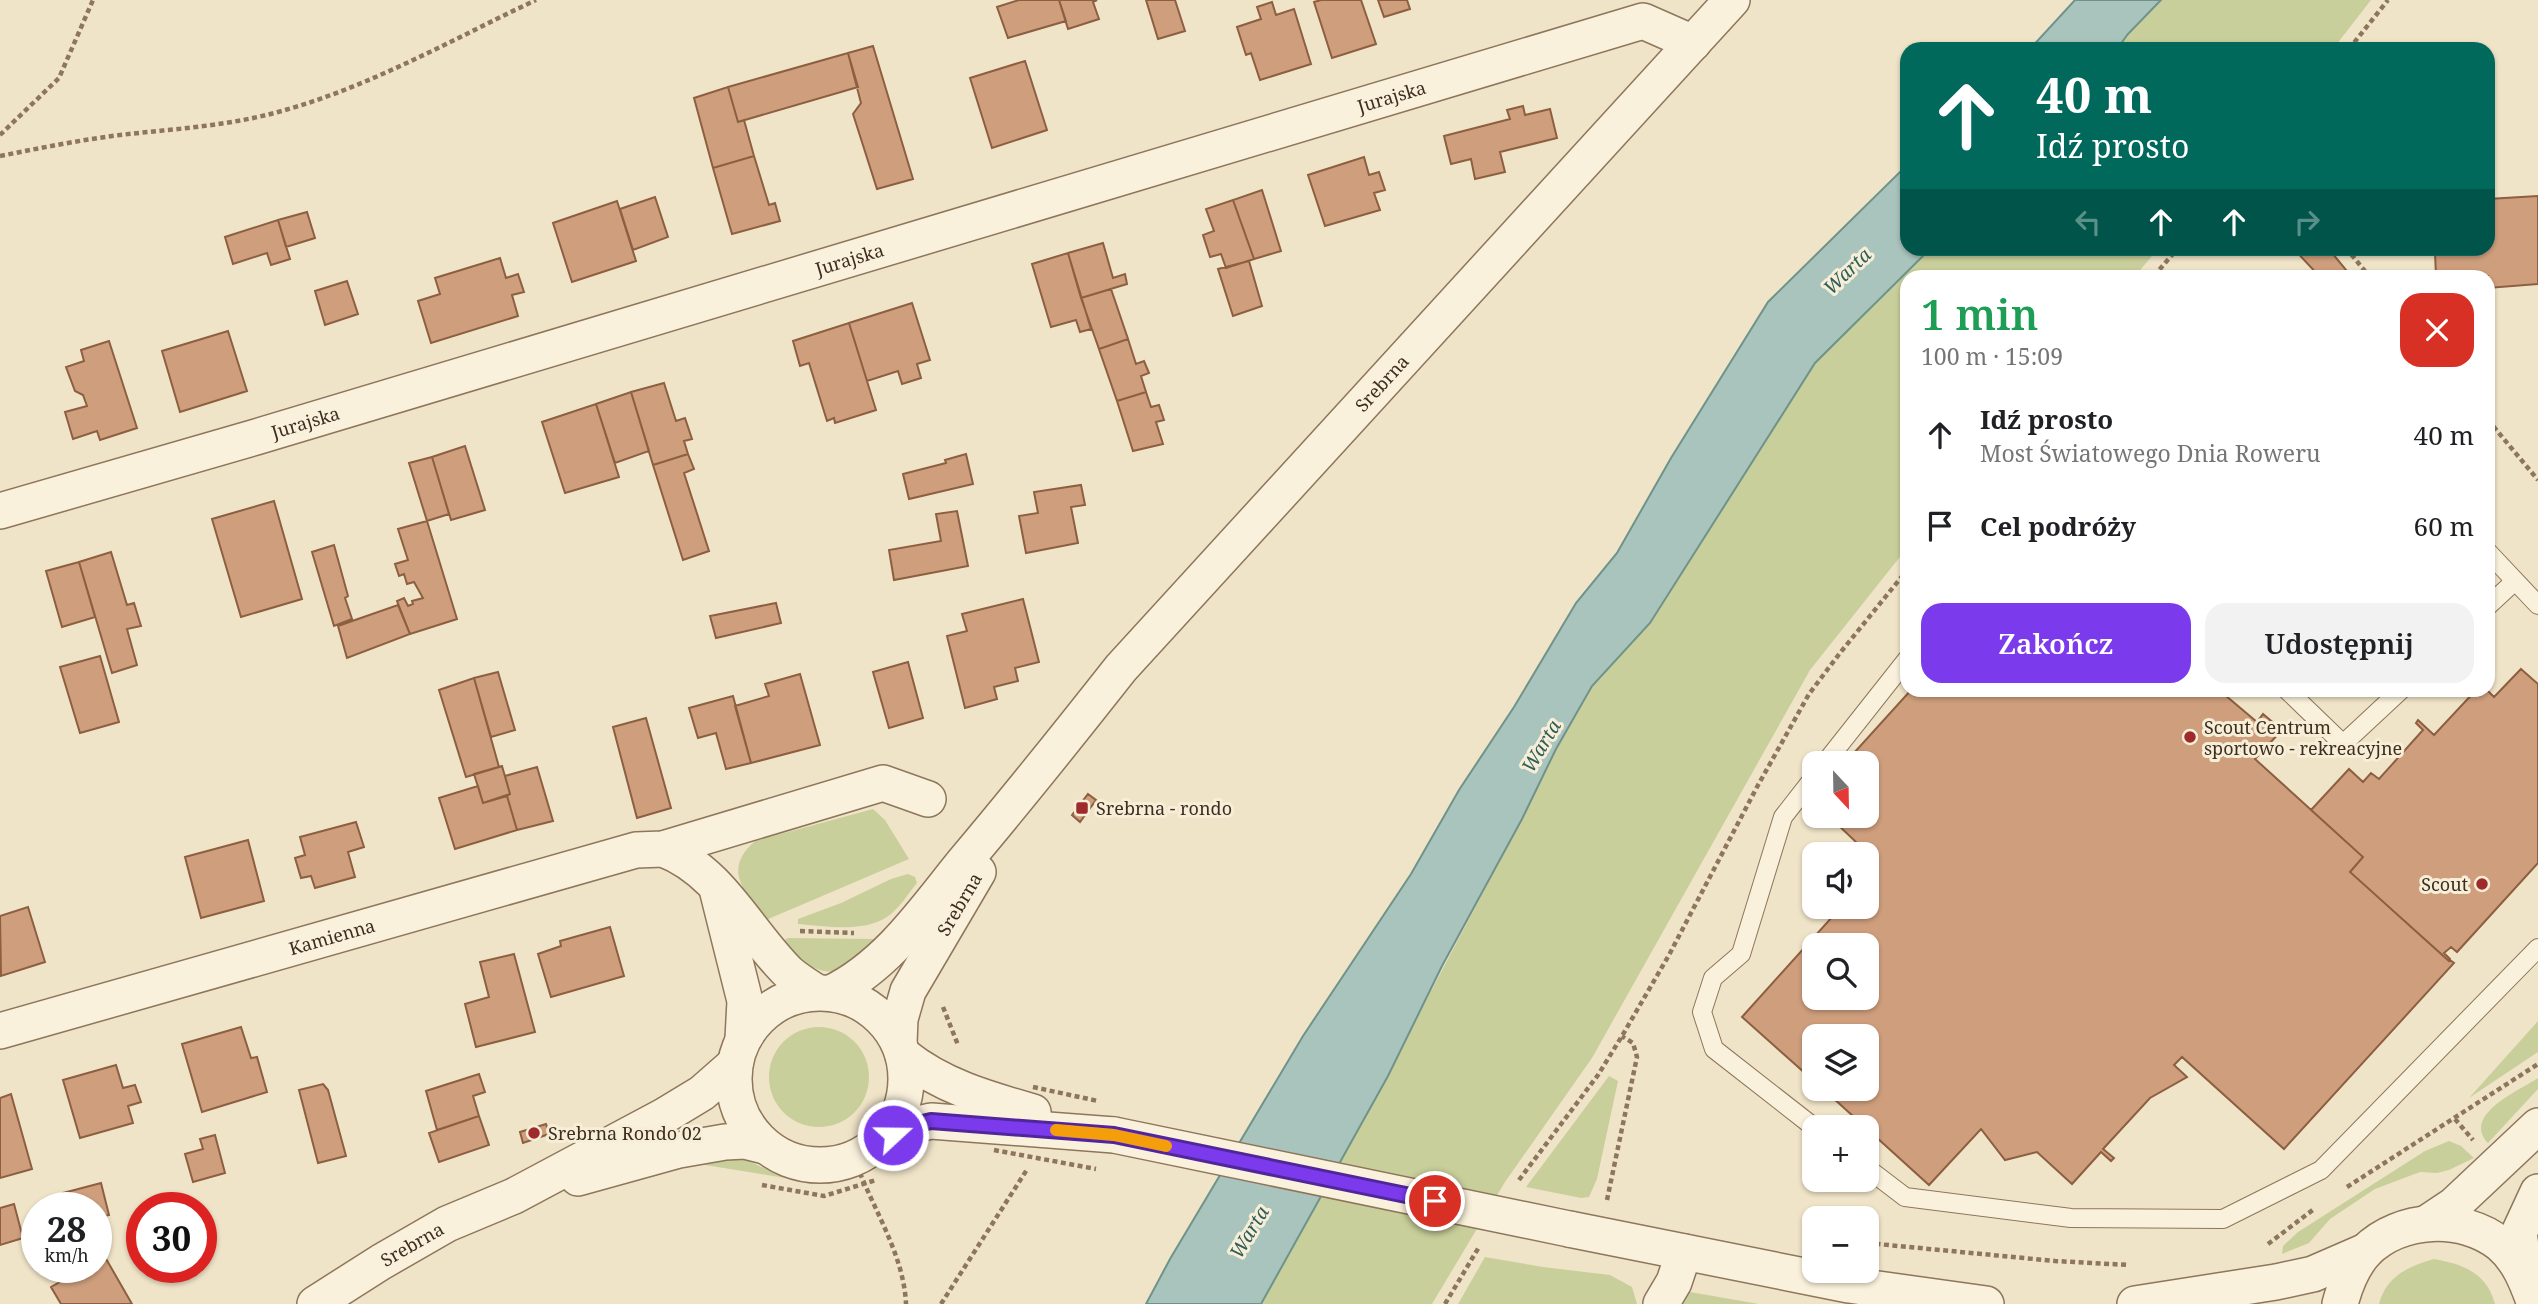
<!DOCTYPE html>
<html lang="pl">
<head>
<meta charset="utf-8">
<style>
	:root { --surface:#fff; --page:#f2f2f2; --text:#202124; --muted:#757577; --accent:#7c3aed }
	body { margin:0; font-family:"Noto Serif",serif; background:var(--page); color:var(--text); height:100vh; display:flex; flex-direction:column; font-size:26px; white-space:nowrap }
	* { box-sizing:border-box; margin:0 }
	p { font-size:23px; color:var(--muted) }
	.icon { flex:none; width:38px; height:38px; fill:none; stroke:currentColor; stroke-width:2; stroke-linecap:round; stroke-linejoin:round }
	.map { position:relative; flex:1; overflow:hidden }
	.sheet { position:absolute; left:1900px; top:270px; width:595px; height:427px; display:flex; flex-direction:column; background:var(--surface); border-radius:21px; box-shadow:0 2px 5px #0004 }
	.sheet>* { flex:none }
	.hud { position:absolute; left:1900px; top:42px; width:595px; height:214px; border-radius:21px; box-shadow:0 2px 5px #0004; background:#00695c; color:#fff; overflow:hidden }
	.needle { width:46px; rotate:158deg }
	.fabs { position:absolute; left:1802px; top:751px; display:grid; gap:14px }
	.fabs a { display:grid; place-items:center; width:77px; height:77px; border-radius:14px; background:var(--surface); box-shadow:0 2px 5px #0004; font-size:35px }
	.speed { position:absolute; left:21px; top:1192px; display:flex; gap:14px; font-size:35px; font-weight:700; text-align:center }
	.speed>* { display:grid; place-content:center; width:91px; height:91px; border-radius:50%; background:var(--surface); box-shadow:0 2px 5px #0004; line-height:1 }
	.speed small { font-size:18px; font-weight:400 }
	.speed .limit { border:10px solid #d22; background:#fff; color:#111 }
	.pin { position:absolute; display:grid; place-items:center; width:60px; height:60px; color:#fff; margin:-30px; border:4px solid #fff; border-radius:50%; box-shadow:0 2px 7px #0007 }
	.me { position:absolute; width:77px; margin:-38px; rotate:69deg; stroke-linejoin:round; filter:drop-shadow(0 0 5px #0008) }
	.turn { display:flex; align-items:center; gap:24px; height:147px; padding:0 21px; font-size:32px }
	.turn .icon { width:91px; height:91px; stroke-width:2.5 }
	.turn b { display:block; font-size:49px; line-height:60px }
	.lanes { display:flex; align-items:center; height:66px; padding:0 21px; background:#0003; justify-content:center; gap:35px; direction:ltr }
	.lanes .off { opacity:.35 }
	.round { display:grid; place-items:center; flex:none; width:74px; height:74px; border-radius:21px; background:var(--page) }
	.overview { display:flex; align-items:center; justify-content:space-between; height:119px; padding:0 21px }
	h1 { font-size:42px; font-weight:600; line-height:52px; color:#1e9e55 }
	.action { display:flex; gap:14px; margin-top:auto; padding:14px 21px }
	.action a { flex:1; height:80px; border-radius:21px; background:var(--accent); color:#fff; font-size:28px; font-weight:600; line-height:80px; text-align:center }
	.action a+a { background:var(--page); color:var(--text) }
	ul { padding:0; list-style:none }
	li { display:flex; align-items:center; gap:21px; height:91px; padding:0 21px }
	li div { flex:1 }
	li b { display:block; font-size:26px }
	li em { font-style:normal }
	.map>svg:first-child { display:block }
</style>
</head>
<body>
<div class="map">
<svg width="2538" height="1304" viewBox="0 0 2538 1304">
	<rect width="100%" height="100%" fill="#f0e4c8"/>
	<path fill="#c9cf9b" d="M2161 0H2371L2333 49H2117L2128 34Z
		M1930 249H2158L2135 276H1908L1907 548 1810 670 1592 1058 1505 1182 1432 1304H1261L1348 1148 1522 819 1556 749 1592 686 1650 623 1815 363Z
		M873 809 885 820 909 859 766 920C746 892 721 871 755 841Z
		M908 874 915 877 917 883C908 894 899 909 887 917 862 933 825 926 798 924V919L841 903 891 879Z
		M788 938 876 939 884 943 837 972 823 971 799 963 781 942Z
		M2538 1021V1052L2469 1098Z
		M769 1077a50 50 0 1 1 100 0a50 50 0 1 1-100 0Z
		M1609 1076 1618 1081 1597 1179 1589 1197 1581 1198 1526 1187Z
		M2538 1078V1089L2488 1143C2461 1115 2520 1090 2538 1078Z
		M2449 1141 2461 1146 2474 1158 2449 1170 2437 1173 2420 1172 2375 1189 2330 1219 2309 1243 2282 1254 2283 1246 2298 1232 2425 1151Z
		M715 1156 742 1158 786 1178 699 1164Z
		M1485 1257 1543 1267 1610 1275 1632 1287 1637 1304H1458Z
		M2434 1259C2463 1264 2487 1273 2495 1304H2379C2386 1276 2409 1266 2434 1259Z
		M1690 1292 1759 1304H1677L1681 1297Z"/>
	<path fill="#a9c4bc" stroke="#6f938a" stroke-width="2" d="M2075 0H2161L2128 34 2117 49H2030Z
		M1907 165 1908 248 1930 249 1815 363 1650 623 1592 686 1556 749 1522 819 1442 966 1388 1076 1261 1304H1146L1170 1259 1303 1036 1411 874 1459 790 1514 707 1576 603 1617 553 1671 458 1768 302Z"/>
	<path fill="#cf9f7d" stroke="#8d5f41" stroke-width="2" fill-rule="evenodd" d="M1019 0H1059L1066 21 1008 38 997 7Z
		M1059 0H1097L1093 2 1099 19 1068 29Z
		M1146 0H1175L1185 31 1158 39Z
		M1321 0H1361L1376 44 1332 58 1314 2Z
		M1378 0H1407L1410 9 1384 17Z
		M1272 2 1276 15 1294 9 1311 64 1260 80 1251 53 1246 55 1237 27 1261 19 1257 7Z
		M873 46 913 179 877 189 853 114 861 103 848 53Z
		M848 53 858 87 738 122 728 87Z
		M1025 61 1047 130 992 148 970 78Z
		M728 87 738 122 744 120 754 156 713 168 694 98Z
		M1523 106 1525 115 1550 109 1557 138 1500 152 1505 172 1475 179 1471 159 1451 164 1444 136 1510 119 1507 110Z
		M754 156 769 205 775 203 780 221 732 234 713 168Z
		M1364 157 1369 175 1379 172 1385 190 1374 193 1380 210 1325 226 1308 175Z
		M1262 190 1281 251 1254 259 1233 200Z
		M2538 196V284L2488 288V276H2436L2435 253 2440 252 2439 248H2488V199Z
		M655 197 668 237 633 250 620 209Z
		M1233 200 1254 259 1226 268 1221 254 1210 257 1203 235 1214 231 1206 209Z
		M617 201 636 261 572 282 553 223Z
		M307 212 315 238 286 247 278 220Z
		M278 220 290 259 271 265 267 253 233 264 225 237Z
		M1103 243 1113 278 1125 274 1127 284 1081 298 1068 253Z
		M2293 248H2328L2351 276H2319Z
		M1068 253 1091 329 1080 332 1076 320 1051 327 1032 264Z
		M500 258 506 278 518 274 524 292 512 295 518 316 431 343 418 301 440 294 435 278Z
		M1249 261 1262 306 1233 316 1218 269Z
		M347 281 358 314 325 325 315 291Z
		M1111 289 1128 339 1099 349 1081 298Z
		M912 303 930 360 917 364 921 378 902 384 898 371 867 381 849 323Z
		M849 323 876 410 835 423 834 418 827 421 809 363 800 366 793 341Z
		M228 331 247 391 180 412 162 351Z
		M1128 339 1136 364 1144 361 1149 373 1141 376 1146 392 1117 401 1099 349Z
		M109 341 137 428 100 440 97 431 73 439 65 412 87 406 83 395 75 391 66 367 84 361 81 350Z
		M664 383 676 421 685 418 692 439 684 441 688 454 653 465 631 392Z
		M631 392 649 451 615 463 596 404Z
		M1146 392 1151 407 1159 405 1164 420 1156 422 1163 444 1133 451 1117 401Z
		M596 404 619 477 565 493 542 422Z
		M465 446 485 510 451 520 432 457Z
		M688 454 694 469 684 473 709 551 683 560 653 465Z
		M966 454 973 484 909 499 903 474 946 463 945 460Z
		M432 457 449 514 427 521 409 463Z
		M1081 485 1085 505 1071 507 1078 543 1026 553 1019 516 1038 513 1034 492Z
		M274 501 302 599 241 617 212 519Z
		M957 511 968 566 894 580 889 550 941 541 936 514Z
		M427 521 457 619 410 634 397 601 404 598 408 606 413 604 412 601 423 598 414 582 407 584 404 574 399 576 395 564 408 560 398 529Z
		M334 545 348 596 345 598 352 619 334 626 312 552Z
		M111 552 127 605 134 603 141 626 127 629 137 665 112 673 79 562Z
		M79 562 95 617 62 627 46 571Z
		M1023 599 1039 662 1015 668 1018 681 994 687 997 699 965 708 947 636 967 631 962 614Z
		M776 603 781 623 716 638 710 616Z
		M398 605 410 634 347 658 338 626Z
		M100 656 119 722 80 733 60 667Z
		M908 662 923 718 889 728 873 672Z
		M2521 669 2538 684V863L2457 952 2451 947 2444 953 2450 959 2449 961 2350 872 2363 857 2311 810 2349 769 2363 782 2371 773 2379 779 2423 730 2416 723 2418 720 2434 735 2476 690H2487L2494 697Z
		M498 672 515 730 491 737 474 678Z
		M800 674 820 745 751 763 735 706 769 696 765 684Z
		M474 678 499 767 466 777 439 690Z
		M1911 690H2219L2257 722 2263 714 2282 730 2255 759 2363 857 2350 872 2449 961 2450 960 2454 963 2284 1149 2182 1057 2174 1065 2187 1077 2150 1098 2103 1149 2114 1158 2111 1161 2101 1152 2072 1184 2037 1152 2005 1160 1981 1129 1929 1185 1822 1088H1867V1036H1815V1082L1742 1017 1842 906H1867V854H1846L1856 842 1836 823 1839 816H1867V763H1861L1853 754ZM1815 945H1867V998H1815Z
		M733 696 751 763 726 769 716 733 698 738 689 708Z
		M646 718 671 808 637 818 613 727Z
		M502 766 510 794 483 803 474 774Z
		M537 767 553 821 517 830 507 796 510 794 505 776Z
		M478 786 483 803 507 796 517 830 455 849 439 798Z
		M1088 794 1096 800 1080 822 1072 815Z
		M356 822 364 847 348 852 355 877 315 888 311 876 301 878 295 858 305 855 300 837Z
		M248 840 264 901 201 918 185 857Z
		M28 907 45 962 1 976 0 916Z
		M610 927 624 976 551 997 538 954 561 946 560 941Z
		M514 954 535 1032 476 1047 465 1004 489 997 480 962Z
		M241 1027 251 1058 257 1057 267 1092 202 1112 182 1044Z
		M116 1065 123 1088 135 1085 141 1102 128 1106 133 1123 80 1138 63 1080Z
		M479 1074 485 1092 473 1096 479 1116 437 1130 426 1091Z
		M323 1084 328 1090 346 1156 318 1163 299 1090Z
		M11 1094 32 1169 0 1178V1098Z
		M479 1116 489 1145 439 1162 429 1133Z
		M546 1124 549 1134 523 1143 520 1132Z
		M215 1135 225 1173 193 1182 185 1154 203 1149 200 1139Z
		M101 1183 109 1215 96 1218V1208H67L63 1193Z
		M14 1204 23 1238 0 1245V1208Z
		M105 1257 132 1304H61L51 1287 86 1267H96V1261Z"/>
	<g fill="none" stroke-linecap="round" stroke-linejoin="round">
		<defs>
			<path id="service" d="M2488 552 2538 605
				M2488 606 2515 581
				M2287 690 2343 744 2401 690
				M1825 763 1908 658
				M1815 776 1783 817 1741 954 1713 978 1702 1012 1714 1049 1815 1128
				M1867 1168 1905 1197 2071 1218 2223 1219 2321 1170 2538 948"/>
			<g id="minor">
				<path id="s1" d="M0 511 256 437 1643 21 1693 43"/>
				<path d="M663 849C721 871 747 932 789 973 797 980 807 986 816 992"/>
				<path d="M718 893 745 1001 743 1039"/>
				<circle cx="820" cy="1079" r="86"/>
				<path id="s2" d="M831 993C887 966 925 910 963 863 1017 799 1069 734 1121 668L1732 0"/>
				<path id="s3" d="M0 1031 636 850 663 849 883 783 928 799"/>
				<path id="s4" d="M899 1043 900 1019 908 991 978 872"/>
				<path d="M903 1055C941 1086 987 1099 1033 1112"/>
				<path d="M880 1142 906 1127 931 1121 1114 1135"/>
				<path d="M578 1178 679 1150 725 1142 745 1141 765 1146"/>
				<path d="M2427 1223 2454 1205 2538 1126"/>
				<path d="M1569 1229 1849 1285 1986 1304"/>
				<path d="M2525 1274 2519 1233 2538 1192"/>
				<path id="s5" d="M315 1304 381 1262 447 1224 514 1196 664 1116 702 1093 735 1064"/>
				<path d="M1661 1304 1674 1282 1684 1252"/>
				<path d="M2135 1304 2276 1282 2313 1274 2366 1251"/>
				<path d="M2340 1304C2345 1285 2352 1266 2366 1251 2400 1217 2463 1214 2500 1244 2519 1260 2527 1282 2535 1304"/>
			</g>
		</defs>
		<use href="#service" stroke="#8d765c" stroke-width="20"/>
		<use href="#minor" stroke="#8d765c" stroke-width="38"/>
		<path stroke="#8d765c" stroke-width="4.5" stroke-dasharray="5 3.5" stroke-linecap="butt" d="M2349 49 2388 0
			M0 135 59 78 93 0
			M0 156C40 148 80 140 120 135 173 129 227 126 278 112 370 87 451 40 536 0
			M2346 248 2369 276
			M2154 276 2178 248
			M2488 420 2538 480
			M800 931 854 933
			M943 1007 958 1045
			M2455 1119 2473 1140
			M860 1173C877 1215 904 1258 906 1304
			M1519 1180 1598 1075 1622 1036 1669 955 1757 787 1809 694 1840 653 1908 569
			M762 1185 824 1196 876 1180
			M2347 1187 2538 1064
			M1607 1200 1637 1057 1633 1043 1622 1036
			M1867 1243 2055 1261 2129 1265
			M2268 1244 2314 1209
			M941 1304 1028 1168
			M1445 1304 1479 1247"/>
		<use href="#service" stroke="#faf1dc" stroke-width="18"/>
		<use href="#minor" stroke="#faf1dc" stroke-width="35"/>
		<defs>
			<path id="minor-bridge" d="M1114 1135 1569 1229"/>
		</defs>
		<use href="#minor-bridge" stroke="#8d765c" stroke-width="38" stroke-linecap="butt"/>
		<path stroke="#8d765c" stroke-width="4.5" stroke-dasharray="5 3.5" stroke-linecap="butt" d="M1033 1087 1098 1101
			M994 1150 1096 1169"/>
		<use href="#minor-bridge" stroke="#faf1dc" stroke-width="35"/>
	</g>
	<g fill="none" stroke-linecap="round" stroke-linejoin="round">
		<defs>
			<path id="route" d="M893 1135 906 1127 931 1121 1114 1135 1435 1201"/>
		</defs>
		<use href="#route" stroke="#51269a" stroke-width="18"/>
		<use href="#route" stroke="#7c3aed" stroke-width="12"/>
		<path stroke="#f59e0b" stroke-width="12" d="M1056 1130 1114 1135 1166 1146"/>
	</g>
	<g fill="#9e2a2b" stroke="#f7eed8" stroke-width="2.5">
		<circle cx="2190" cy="737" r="7"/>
		<rect x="1075" y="801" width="14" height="14" rx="3.5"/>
		<circle cx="2482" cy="884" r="7"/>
		<circle cx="534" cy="1133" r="7"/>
	</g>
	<g text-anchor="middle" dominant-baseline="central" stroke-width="6" stroke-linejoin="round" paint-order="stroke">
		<g font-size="18" fill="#3d2e20" stroke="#f7eed8">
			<text stroke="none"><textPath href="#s1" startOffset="1452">Jurajska</textPath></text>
			<text stroke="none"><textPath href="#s1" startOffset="886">Jurajska</textPath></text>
			<text stroke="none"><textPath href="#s2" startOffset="824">Srebrna</textPath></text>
			<text stroke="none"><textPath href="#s1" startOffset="318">Jurajska</textPath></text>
			<text stroke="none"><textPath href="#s4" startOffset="154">Srebrna</textPath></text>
			<text stroke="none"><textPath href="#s3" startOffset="345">Kamienna</textPath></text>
			<text stroke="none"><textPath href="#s5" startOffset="114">Srebrna</textPath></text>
		</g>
		<g font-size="18" fill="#3d2e20" stroke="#f7eed8" text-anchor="start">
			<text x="2204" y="727">Scout Centrum<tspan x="2204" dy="21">sportowo - rekreacyjne</tspan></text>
			<text x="1096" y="808">Srebrna - rondo</text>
			<text x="2468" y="884" text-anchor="end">Scout</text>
			<text x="548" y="1133">Srebrna Rondo 02</text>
		</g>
		<g font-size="19" font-style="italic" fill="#2f5d5a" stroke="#f7eed8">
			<text transform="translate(1847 271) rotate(-44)">Warta</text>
			<text transform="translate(1541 746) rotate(-59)">Warta</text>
			<text transform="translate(1249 1232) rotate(-59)">Warta</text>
		</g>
	</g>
</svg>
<div class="fabs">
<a><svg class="needle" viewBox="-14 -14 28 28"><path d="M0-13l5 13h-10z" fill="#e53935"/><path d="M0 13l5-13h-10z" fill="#757577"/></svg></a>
<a><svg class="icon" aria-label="sound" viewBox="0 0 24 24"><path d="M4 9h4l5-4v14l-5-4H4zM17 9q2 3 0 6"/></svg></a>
<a><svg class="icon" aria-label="search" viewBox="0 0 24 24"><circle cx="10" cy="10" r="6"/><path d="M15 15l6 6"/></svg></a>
<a><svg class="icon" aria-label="layers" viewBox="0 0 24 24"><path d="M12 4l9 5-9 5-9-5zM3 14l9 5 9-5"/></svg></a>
<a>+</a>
<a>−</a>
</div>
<div class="speed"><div>28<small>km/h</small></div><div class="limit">30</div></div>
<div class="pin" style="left:1435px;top:1201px;background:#d93025"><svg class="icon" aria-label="arrive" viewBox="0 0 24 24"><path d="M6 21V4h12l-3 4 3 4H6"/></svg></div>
<svg class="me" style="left:893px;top:1135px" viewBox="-20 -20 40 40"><circle r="17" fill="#7c3aed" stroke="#fff" stroke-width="3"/><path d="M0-11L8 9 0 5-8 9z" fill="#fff"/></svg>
<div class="hud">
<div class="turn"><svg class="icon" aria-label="ahead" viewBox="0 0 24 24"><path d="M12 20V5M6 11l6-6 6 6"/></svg><div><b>40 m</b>Idź prosto</div></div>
<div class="lanes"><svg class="icon off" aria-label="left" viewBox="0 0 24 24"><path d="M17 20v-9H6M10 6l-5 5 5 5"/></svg><svg class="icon" aria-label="ahead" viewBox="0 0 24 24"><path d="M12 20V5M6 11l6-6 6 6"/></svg><svg class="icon" aria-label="ahead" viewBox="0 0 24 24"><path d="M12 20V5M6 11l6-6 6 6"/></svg><svg class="icon off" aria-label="right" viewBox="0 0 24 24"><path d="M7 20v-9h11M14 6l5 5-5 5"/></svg></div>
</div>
<section class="sheet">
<div class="overview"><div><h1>1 min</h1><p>100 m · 15:09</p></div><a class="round" style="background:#d93025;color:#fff"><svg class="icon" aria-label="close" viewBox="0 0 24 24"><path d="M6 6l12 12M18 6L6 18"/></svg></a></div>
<ul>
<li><svg class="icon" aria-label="ahead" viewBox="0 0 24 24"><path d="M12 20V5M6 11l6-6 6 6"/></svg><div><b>Idź prosto</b><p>Most Światowego Dnia Roweru</p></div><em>40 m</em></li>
<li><svg class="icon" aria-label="arrive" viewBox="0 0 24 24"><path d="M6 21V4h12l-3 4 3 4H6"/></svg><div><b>Cel podróży</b></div><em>60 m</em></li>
</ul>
<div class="action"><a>Zakończ</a><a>Udostępnij</a></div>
</section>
</div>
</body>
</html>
